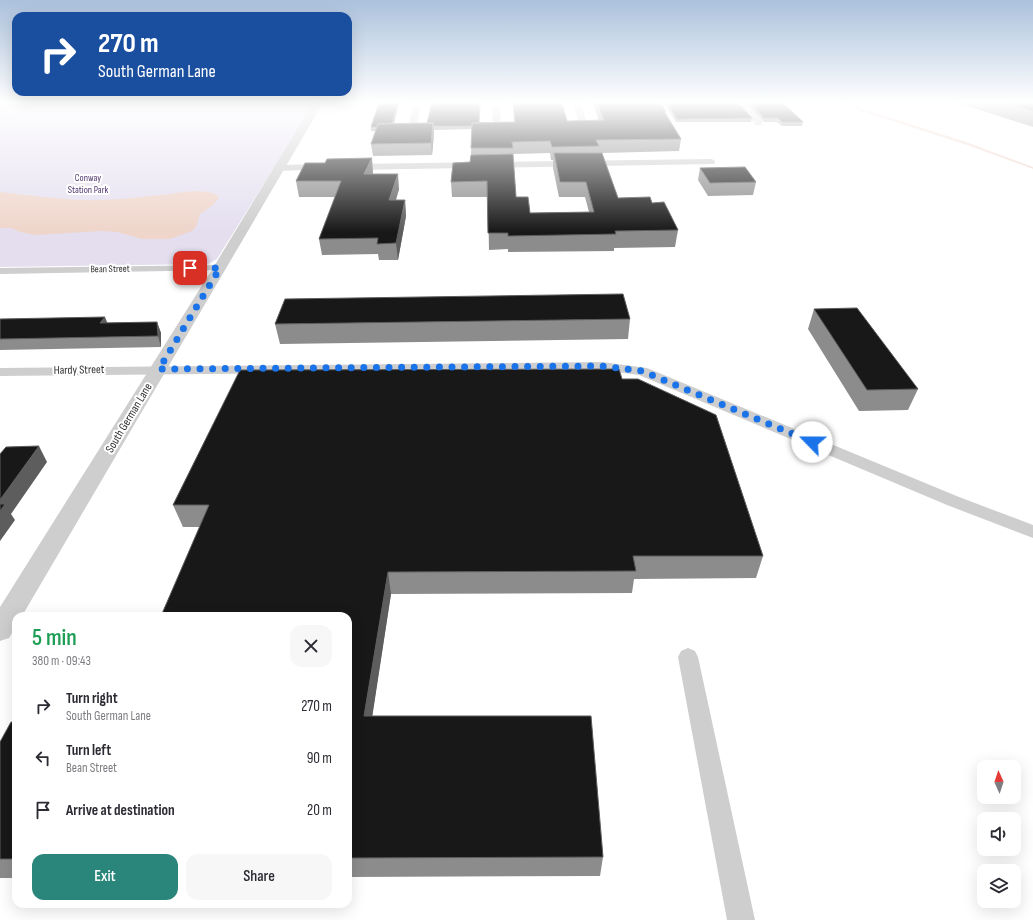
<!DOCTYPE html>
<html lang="en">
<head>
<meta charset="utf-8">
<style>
	:root { --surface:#fff; --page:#f7f7f7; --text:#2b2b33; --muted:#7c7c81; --accent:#2a857a }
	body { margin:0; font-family:"Sofia Sans Condensed",sans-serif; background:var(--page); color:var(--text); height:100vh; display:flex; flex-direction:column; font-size:15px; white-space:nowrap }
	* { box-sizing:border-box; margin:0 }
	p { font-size:13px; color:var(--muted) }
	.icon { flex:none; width:22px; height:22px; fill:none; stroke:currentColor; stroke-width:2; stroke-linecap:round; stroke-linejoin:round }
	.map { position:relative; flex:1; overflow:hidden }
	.details { position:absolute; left:12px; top:612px; width:340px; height:296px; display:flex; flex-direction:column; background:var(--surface); border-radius:12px; box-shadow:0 4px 16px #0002 }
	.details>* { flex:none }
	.guide { position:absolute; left:12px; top:12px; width:340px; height:84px; border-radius:12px; box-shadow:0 4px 16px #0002; background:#1a4fa0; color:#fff; overflow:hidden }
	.needle { width:26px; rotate:357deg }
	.fabs { position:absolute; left:977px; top:760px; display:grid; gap:8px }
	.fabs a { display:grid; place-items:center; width:44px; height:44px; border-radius:8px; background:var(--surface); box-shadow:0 4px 16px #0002; font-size:20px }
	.pin { position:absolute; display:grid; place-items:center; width:34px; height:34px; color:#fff; margin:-17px; border-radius:8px; box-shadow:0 2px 6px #0006 }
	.me { position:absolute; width:44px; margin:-22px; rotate:293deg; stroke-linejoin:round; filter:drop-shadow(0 0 3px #0008) }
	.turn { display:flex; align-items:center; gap:14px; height:84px; padding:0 20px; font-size:18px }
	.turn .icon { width:52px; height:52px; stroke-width:2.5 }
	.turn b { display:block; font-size:28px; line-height:34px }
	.round { display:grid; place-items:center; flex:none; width:42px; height:42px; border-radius:12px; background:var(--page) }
	.headline { display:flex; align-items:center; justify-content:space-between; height:68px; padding:0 20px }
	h1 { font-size:24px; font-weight:600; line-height:30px; color:#1e9e55 }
	.cta { display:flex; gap:8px; margin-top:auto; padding:8px 20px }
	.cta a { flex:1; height:46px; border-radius:12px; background:var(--accent); color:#fff; font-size:16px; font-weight:600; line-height:46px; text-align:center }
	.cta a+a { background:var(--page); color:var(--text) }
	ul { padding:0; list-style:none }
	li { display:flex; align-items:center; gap:12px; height:52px; padding:0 20px }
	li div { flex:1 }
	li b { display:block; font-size:15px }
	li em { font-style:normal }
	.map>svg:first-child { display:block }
</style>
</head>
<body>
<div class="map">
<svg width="1033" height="920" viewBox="0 0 1033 920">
	<rect width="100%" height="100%" fill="#fff"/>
	<path fill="#e4deef" d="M0 103H314L217 259 208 264 0 267Z"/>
	<path fill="#efd5ca" d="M0 192C27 195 55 199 82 200 112 201 142 197 171 194 184 192 209 188 219 197L214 204 200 214 196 227 192 231 170 239H142L117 232 102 231 36 235 20 232 11 228H0Z"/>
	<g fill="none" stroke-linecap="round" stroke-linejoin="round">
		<path fill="#efd5ca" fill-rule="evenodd" d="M845 103H848L863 109 969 143 1033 167V169L967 145 861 111Z"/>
		<path fill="#cecece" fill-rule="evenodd" d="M413 103H421L416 129 412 131 408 129Z
			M492 103H500L501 126 497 128 493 126Z
			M572 103H580L588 125 587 127H581L580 125Z
			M736 103H744L762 121V125H756Z
			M711 159 714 160 715 162 714 164 351 170 347 167 351 164Z
			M324 164 327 165 328 167 327 169 278 171 274 168 278 165Z
			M220 265 224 266 226 268 224 270 0 274V268Z
			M602 362 647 368 959 497 1033 525V538L947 505 639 375 602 370 0 376V368Z
			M688 648 695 651 698 657 755 920H727L678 657 681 651Z"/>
		<path fill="#cecece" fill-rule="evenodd" d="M313 103H323L22 616H16V627L9 638 0 641V607L213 268Z"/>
	</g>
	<path fill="#8c8c8c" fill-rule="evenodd" d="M379 103H399L394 123 514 122 513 103H562L567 121H599L593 103H661L666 111V114L681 139 679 151 602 153 618 198 652 203 678 230 675 247 614 248V251L508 252V249L489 250 488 197H452L451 182 470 162 471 155 472 129 434 130V134L432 155 373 156 371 144 376 131H371V127ZM550 153 551 160H553V168L559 197H585L589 212 530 213 516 197 513 154Z
		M664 103H738L752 118 751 122H676Z
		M745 103H783L803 122 802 126H782L777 122H764Z
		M958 103H1033V127Z
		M700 168 756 182 753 195 708 196 698 180Z
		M373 172V174L399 189 396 200H405L406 216 398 260H379L378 254 322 255 319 239 335 197H299L296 181Z
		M814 309 918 389 908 410 859 411 808 329Z
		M0 319 108 323 157 322 161 333V347L0 350Z
		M630 319 628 339 280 344 275 324Z
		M622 379 763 556 756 578 634 579 632 593 391 594 372 716 603 857 600 876 348 877V616L200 527H183L173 505Z
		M16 722V878H0V742Z"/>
	<path fill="#5d5d5d" d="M398 103H399L392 131 391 127Z
		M433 123 434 134 432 155 431 143Z
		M372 158 373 172 366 189 364 174Z
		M398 174 399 189 391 216 389 200Z
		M405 200 406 216 398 260 396 243Z
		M105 317 109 327 100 323Z
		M157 322 161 333V347L158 336Z
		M39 446 47 462 11 514 15 520 0 541V500Z
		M388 572 391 594 369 738 364 716Z"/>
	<path fill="#181818" stroke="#5d5d5d" d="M379 103H398L392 123 378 124 377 127H371Z
		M432 103H480L479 123H472V126H434L433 123H427Z
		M513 103H562L567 121 604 120 597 103H661L666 111H664L681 139 596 140 599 146 552 147 550 141 512 142 513 148H471L472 123 515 122Z
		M667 103H738L752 118 677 119Z
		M750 103H783L803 122H782L778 118H764Z
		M1008 103H1033V111Z
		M433 123 431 143 371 144 378 124Z
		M554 153H602L618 198 650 197 652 203 664 202 678 230 615 231 616 234 508 236V233H488L487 181 451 182 453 163 470 162 471 155 513 154 516 197H528L530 213 594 212 586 182H560Z
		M372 158 364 174H398L389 200H405L396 243 377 244 378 238 319 239 341 181H296L305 163H325L327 159Z
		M745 167 756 182 710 183 700 168Z
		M623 294 630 319 275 324 285 299Z
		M857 308 918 389 867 390 814 309Z
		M105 317 100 323 157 322 158 336 0 339V319Z
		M619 369 622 379H638L716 415 763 556H633L636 571 388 572 364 716H591L603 857 348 858V616H161L209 505H173L240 370Z
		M39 446 0 500V454L6 447Z
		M0 504H5L0 511Z
		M11 722H16V859H0V742Z"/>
	<linearGradient id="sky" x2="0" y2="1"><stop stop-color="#abc1dc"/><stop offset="0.44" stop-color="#fff"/><stop offset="1" stop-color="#fff" stop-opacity="0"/></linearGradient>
	<rect width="1033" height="232" fill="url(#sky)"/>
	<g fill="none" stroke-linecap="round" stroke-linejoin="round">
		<path stroke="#1a73e8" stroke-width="7" stroke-dasharray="0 12.6" d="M190 268H220L159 369 602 366 642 371 812 442"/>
	</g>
	<g text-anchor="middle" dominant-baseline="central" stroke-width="4" stroke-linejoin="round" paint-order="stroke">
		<g font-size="10" fill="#523a71" stroke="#fff">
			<text x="88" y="178">Conway<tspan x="88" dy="12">Station Park</tspan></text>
		</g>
		<g font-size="10" fill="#313131" stroke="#fff">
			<text transform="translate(110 269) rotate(-1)">Bean Street</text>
		</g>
		<g font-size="12" fill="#313131" stroke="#fff">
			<text transform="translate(79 370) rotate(-1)">Hardy Street</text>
			<text transform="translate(129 418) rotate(-59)">South German Lane</text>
		</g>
	</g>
</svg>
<div class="fabs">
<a><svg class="needle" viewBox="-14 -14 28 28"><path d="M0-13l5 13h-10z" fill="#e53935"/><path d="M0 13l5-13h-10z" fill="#7c7c81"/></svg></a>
<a><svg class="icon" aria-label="sound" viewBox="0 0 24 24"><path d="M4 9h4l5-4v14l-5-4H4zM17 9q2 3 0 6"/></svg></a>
<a><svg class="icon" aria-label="layers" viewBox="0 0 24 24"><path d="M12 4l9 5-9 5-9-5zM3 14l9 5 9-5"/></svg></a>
</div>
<div class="pin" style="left:190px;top:268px;background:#d93025"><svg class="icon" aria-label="arrive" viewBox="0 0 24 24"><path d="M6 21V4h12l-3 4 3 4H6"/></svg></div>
<svg class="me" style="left:812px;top:442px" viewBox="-20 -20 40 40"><circle r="19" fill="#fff"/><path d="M0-13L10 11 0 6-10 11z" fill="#1a73e8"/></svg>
<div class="guide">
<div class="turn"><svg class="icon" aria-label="right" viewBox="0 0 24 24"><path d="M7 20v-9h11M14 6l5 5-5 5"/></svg><div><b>270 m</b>South German Lane</div></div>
</div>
<section class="details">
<div class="headline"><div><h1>5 min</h1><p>380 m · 09:43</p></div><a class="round"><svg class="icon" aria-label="close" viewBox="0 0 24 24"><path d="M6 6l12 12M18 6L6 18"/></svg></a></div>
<ul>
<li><svg class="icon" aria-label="right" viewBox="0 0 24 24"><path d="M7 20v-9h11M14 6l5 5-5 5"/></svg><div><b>Turn right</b><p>South German Lane</p></div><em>270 m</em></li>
<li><svg class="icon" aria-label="left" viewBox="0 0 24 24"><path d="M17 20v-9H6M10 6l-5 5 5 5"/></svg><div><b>Turn left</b><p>Bean Street</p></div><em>90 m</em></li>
<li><svg class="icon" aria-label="arrive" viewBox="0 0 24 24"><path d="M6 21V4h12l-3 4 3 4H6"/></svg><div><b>Arrive at destination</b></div><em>20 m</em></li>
</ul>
<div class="cta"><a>Exit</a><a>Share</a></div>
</section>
</div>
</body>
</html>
